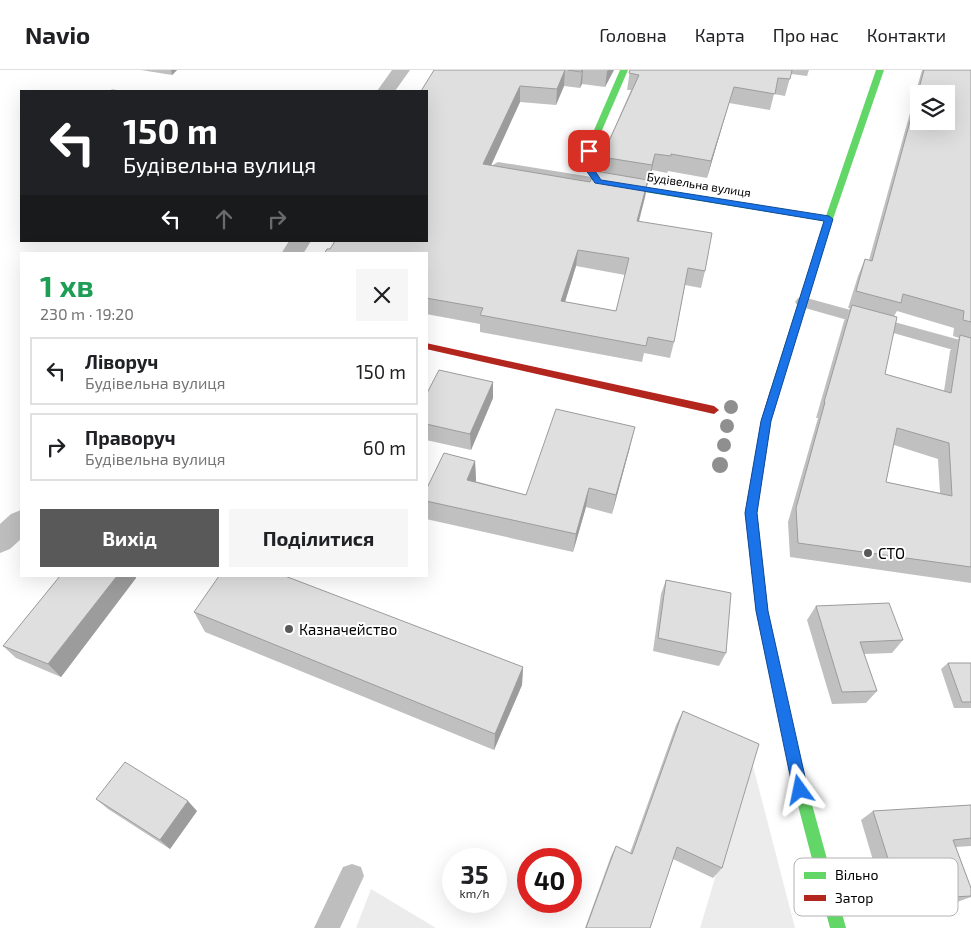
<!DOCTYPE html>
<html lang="uk">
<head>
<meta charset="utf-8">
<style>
	:root { --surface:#fff; --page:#f6f6f6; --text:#202124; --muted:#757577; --line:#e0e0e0; --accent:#595959 }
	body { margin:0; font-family:"Exo 2",sans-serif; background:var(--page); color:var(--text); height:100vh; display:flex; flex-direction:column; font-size:19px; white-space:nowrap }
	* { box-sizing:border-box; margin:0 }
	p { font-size:16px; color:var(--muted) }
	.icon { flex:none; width:28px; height:28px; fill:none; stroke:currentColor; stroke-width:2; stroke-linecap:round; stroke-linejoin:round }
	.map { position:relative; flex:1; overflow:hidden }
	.details { position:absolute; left:20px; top:182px; width:408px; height:325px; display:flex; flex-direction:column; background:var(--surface); border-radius:0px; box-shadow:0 5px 20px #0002 }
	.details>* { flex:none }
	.top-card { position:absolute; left:20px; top:20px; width:408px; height:152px; border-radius:0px; box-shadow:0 5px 20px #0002; background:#202124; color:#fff; overflow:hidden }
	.fabs { position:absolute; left:910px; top:15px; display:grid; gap:10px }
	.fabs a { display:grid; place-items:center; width:45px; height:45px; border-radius:0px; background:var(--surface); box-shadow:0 5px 20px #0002; font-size:25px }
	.speed { position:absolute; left:442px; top:778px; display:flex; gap:10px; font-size:25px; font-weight:700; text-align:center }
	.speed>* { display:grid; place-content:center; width:65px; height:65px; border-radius:50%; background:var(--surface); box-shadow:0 5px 20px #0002; line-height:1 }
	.speed small { font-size:12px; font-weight:400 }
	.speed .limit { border:8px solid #d22; background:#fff; color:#111 }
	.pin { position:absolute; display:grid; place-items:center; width:42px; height:42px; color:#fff; margin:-21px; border-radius:10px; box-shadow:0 2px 8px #0006 }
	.me { position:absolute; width:55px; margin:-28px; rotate:348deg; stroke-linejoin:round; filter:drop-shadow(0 0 4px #0008) }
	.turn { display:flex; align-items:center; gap:18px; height:105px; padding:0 20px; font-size:22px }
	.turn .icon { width:65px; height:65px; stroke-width:2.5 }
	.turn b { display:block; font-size:35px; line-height:42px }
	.lanes { display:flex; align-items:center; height:48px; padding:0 20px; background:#0003; justify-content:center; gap:25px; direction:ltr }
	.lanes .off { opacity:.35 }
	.round { display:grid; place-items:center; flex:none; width:52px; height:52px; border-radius:0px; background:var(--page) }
	.headline { display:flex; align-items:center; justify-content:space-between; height:85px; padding:0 20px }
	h1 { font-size:30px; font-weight:700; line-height:38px; color:#1e9e55 }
	.primary-button { display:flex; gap:10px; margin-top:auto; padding:10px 20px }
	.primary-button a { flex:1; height:58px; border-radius:0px; background:var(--accent); color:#fff; font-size:20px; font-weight:700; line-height:58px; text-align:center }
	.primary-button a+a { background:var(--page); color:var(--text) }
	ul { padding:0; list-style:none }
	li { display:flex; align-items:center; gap:15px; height:68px; margin:0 10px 8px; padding:0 10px; border:2px solid var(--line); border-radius:0px }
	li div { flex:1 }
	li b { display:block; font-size:19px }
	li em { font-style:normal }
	header { display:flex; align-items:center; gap:30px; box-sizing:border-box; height:70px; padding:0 25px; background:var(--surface); border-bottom:1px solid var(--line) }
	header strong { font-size:24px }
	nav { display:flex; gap:28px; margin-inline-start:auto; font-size:18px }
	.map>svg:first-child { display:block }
</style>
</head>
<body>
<header>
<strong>Navio</strong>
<nav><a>Головна</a><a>Карта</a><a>Про нас</a><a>Контакти</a></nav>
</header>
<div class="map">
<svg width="971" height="858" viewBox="0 0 971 858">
	<rect width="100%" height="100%" fill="#fff"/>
	<path fill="#ececec" d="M751 688 795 858H700Z
		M371 819 436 858H356Z"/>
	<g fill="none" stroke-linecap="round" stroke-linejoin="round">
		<path fill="#bebebe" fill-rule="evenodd" d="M498 92 598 108 605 112 598 116 493 99 491 96Z
			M803 227 971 273V285L798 236 795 232 798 228Z
			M352 794 361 797 364 806 340 858H314L343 797Z"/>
		<path fill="#bebebe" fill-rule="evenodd" d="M392 0H410L395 21H377Z
			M289 171H311L303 184H281Z
			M21 440V469L10 479 0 483V454L11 444Z"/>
		<path fill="#63d668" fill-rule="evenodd" d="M620 0H628L593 81 591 95 601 110 826 146 876 0H884L833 149 779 324H771L770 321 824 151 595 114 583 95 585 81Z
			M776 601 781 603 782 607 808 720 846 858H830L794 720 770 607 771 603Z"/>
		<path fill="#b3261e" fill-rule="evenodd" d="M426 273 714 336 719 340 714 344 426 279Z
			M775 317 780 321 771 351 757 443 768 541 782 607 781 611 776 613 771 611 770 607 756 541 745 443 761 351 770 321Z"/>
	</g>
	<g fill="#8f8f8f">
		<circle cx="731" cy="337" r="7"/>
		<circle cx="727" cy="356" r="7"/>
		<circle cx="724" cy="375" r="7"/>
		<circle cx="720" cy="395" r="8"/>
	</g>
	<path fill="#c0c0c0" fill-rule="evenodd" d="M141 0H177L172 5Z
		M434 0H614L605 17 582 14 580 18 564 16 556 35 520 32 491 95 590 112 605 103 602 99 604 82 631 20H627L630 0H809L807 6 791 4 785 26 774 24 770 40 729 33 707 108 668 101 667 103 652 100 649 112H648L645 127 639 152 705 201 701 218 685 215 674 272 670 288 644 283 642 292 480 262V254L426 244V184L330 179 426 171ZM576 196 625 205 616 241 565 232Z
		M922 0H971V513L790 487 788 452 818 348H816L844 251 850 238H848L858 206 865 189 869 190ZM897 241 954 258 953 266 959 268 950 281 944 321 885 304 894 246ZM894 375 938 389 940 423 886 412Z
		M426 325 493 328 471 380 426 370Z
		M630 377 612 444 586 437 573 482 426 449V420L475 391 476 410 475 411 526 425Z
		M60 506H135L136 508 61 607 16 588 3 576Z
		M666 510 726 583 719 596 653 581 661 524Z
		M816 536 903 570 892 583 864 584 877 621 866 633 832 634 807 550Z
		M194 542 523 597 522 615 494 680 205 562Z
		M948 593H971V638H954L941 599Z
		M683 641 722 798 713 808 673 789 650 858H585L611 786 616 776 630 783 676 655Z
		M96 729 197 741 170 779 108 739Z
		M971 735V776L956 777 971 818V827L957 832 887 837 861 750 873 741Z"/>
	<path fill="#9c9c9c" d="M171 0H177L172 5Z
		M565 0 564 16 556 35 557 19Z
		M582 0H583L582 14 580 18Z
		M608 0H614L605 17 607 1Z
		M520 16V32L484 111 483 94Z
		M734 17 729 33 707 108 711 91Z
		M655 84 652 100 649 112 652 95Z
		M648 110 645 127 634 168 637 151Z
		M578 180 576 196 560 248 561 231Z
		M493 312V328L471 380 470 364Z
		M635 357 630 377 612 444 616 425Z
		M475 391 476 410 468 429 467 410Z
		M589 418 586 437 573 482 576 464Z
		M117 506H135L136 508 61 607 48 594Z
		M523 597 522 615 494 680 495 664Z
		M188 731 197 741 170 779 160 770Z"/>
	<path fill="#dfdfdf" stroke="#9c9c9c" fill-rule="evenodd" d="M434 0H565L557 19 520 16 483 94 590 112 595 101 648 110 637 151 712 163 705 201 688 198 674 272 648 267 646 276 480 245 483 238 426 228V184H324L327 179H330L335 171H426V21H421ZM578 180 629 188 616 241 561 231Z
		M568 0H582L581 2Z
		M630 0H792L790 9 778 8 775 24 734 17 711 91 671 84V86L655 84 652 95 608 88 604 82 639 5 629 3Z
		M924 0H971V252L963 250 964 241 903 224 901 233 856 221 865 189 872 191ZM919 24H946V51H919Z
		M112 20 121 21H110Z
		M852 235 897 247 885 304 951 323 960 265 971 268V497L798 473 796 438 825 332H824ZM897 358 949 373 952 426 886 412Z
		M439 300 493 312 470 364 426 354V325Z
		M556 339 635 357 616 425 589 418 576 464 426 431V420L444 383 475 391 467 410 526 425Z
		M60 506H117L48 594 3 576Z
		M219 506H285L523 597 495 664 194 542Z
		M666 510 731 523 726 583 658 568Z
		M889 533 903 570 860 572 877 621 842 622 816 536Z
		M948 593H971V632H962Z
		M683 641 759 674 722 798 677 777 650 858H586L616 776 632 784Z
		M125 692 188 731 160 770 96 729Z
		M971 735V768L953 770 971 818V826L901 830 873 741Z"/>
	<path fill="#1a73e8" stroke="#114b97" d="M589 78 593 81 591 95 601 110 829 146 833 149 771 351 757 443 768 541 808 720 806 725 800 727 795 725 793 720 756 541 745 443 761 351 824 151 595 113 583 96 585 81Z"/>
	<g fill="#595959" stroke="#fff" stroke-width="2">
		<circle cx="868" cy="483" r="5"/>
		<circle cx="289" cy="559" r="5"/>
	</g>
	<g text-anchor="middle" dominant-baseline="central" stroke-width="4" stroke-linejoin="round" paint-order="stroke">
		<g font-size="12" fill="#000" stroke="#fff">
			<text transform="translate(699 114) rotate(9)">Будівельна вулиця</text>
		</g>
		<g font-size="15" fill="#000" stroke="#fff" text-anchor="start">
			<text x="878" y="483">СТО</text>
			<text x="299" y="559">Казначейство</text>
		</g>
	</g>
	<rect x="794" y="788" width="164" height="58" rx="8" fill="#fff" stroke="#b2b2b2" stroke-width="1"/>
	<rect x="804" y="802" width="22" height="7" fill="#63d668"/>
	<rect x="804" y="825" width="22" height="6" fill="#b3261e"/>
	<g font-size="14" fill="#000">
		<text x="835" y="810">Вільно</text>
		<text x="835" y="833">Затор</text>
	</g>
</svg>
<div class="fabs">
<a><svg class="icon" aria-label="layers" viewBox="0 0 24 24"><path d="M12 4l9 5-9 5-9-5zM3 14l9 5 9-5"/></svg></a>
</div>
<div class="speed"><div>35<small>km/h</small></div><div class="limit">40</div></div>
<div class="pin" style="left:589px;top:81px;background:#d93025"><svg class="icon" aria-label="arrive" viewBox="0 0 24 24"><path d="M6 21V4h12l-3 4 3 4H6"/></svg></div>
<svg class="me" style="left:800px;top:720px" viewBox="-20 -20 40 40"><path d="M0-17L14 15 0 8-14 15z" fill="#1a73e8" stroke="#fff" stroke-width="4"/></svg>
<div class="top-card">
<div class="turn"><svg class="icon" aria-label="left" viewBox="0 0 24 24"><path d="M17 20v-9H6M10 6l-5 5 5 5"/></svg><div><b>150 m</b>Будівельна вулиця</div></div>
<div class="lanes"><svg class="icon" aria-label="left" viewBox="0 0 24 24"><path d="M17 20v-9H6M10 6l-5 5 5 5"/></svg><svg class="icon off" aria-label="ahead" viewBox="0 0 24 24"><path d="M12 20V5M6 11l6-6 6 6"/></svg><svg class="icon off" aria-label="right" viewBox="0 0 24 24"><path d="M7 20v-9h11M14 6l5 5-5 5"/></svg></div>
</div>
<section class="details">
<div class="headline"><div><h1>1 хв</h1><p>230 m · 19:20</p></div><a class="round"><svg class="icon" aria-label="close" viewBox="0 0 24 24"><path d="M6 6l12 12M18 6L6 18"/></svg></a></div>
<ul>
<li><svg class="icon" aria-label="left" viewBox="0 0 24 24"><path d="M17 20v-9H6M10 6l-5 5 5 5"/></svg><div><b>Ліворуч</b><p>Будівельна вулиця</p></div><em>150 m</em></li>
<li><svg class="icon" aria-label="right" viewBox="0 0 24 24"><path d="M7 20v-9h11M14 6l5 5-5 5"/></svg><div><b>Праворуч</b><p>Будівельна вулиця</p></div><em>60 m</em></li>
</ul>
<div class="primary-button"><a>Вихід</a><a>Поділитися</a></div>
</section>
</div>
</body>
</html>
